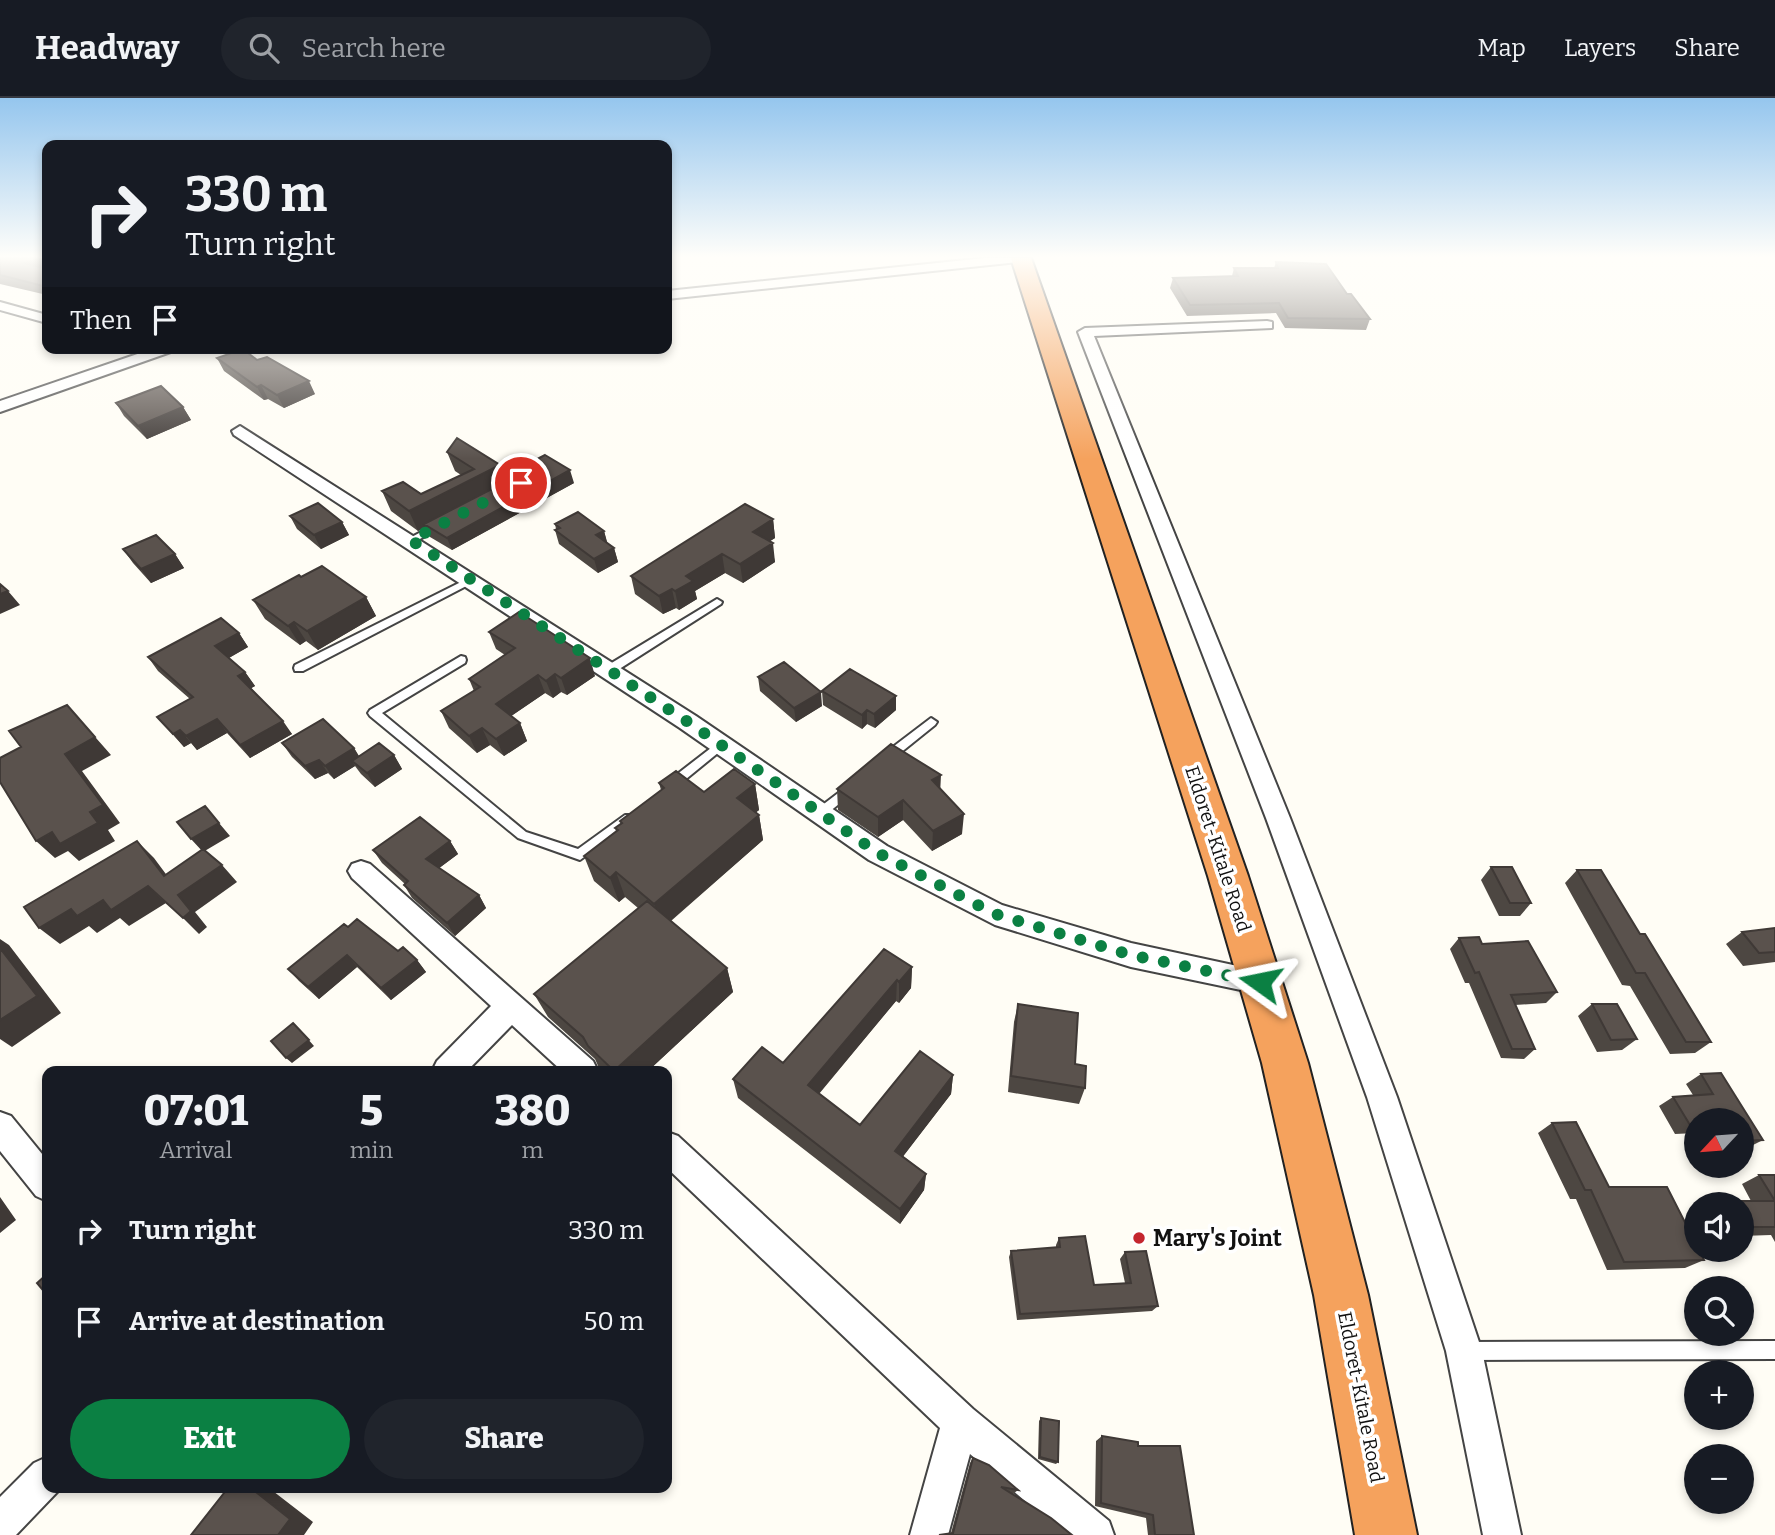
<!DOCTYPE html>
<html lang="en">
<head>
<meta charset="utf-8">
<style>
	:root { --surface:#171b24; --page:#20242c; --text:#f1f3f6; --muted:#9ea1a6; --line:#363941; --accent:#0b8043 }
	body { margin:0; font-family:Bitter,serif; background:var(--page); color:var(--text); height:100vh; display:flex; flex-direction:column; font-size:26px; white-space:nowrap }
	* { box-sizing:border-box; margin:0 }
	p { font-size:23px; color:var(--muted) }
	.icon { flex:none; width:38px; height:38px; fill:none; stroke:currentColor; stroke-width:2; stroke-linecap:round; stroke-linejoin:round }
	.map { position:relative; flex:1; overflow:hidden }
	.side { position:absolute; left:42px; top:968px; width:630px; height:427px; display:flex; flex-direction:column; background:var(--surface); border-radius:14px; box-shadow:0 4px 10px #0003 }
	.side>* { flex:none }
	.top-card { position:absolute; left:42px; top:42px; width:630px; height:214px; border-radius:14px; box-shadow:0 4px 10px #0003; background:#171b24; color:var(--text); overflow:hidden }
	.needle { width:46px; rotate:244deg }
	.tools { position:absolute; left:1684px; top:1010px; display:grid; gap:14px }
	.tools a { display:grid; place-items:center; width:70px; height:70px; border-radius:50%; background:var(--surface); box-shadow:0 4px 10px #0003; font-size:35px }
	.pin { position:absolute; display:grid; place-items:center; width:60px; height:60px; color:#fff; margin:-30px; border:4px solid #fff; border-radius:50%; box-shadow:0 2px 7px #0007 }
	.me { position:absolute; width:77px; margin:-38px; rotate:282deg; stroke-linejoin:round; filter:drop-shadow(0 0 5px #0008) }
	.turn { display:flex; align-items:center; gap:24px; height:147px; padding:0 28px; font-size:32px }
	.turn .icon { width:91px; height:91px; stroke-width:2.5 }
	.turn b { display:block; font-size:49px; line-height:60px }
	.then { display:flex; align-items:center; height:66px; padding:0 28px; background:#0003; gap:14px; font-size:26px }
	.eta { display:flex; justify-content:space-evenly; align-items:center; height:119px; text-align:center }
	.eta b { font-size:42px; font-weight:800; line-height:49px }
	.primary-button { display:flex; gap:14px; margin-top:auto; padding:14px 28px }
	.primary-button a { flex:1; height:80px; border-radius:42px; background:var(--accent); color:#fff; font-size:28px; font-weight:800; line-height:80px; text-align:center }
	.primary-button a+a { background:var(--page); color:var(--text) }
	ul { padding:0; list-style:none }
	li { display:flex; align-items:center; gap:21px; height:91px; padding:0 28px }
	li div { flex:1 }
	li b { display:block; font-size:26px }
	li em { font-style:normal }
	header { display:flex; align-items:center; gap:42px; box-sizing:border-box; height:98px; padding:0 35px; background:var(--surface); border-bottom:2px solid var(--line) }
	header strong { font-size:33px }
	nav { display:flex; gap:38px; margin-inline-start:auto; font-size:24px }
	.search { width:490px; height:63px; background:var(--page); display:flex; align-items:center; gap:18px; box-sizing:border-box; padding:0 24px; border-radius:38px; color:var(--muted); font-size:26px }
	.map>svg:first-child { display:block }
</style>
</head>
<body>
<header>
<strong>Headway</strong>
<div class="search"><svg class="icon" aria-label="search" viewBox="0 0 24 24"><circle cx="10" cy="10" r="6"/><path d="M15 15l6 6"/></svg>Search here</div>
<nav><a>Map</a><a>Layers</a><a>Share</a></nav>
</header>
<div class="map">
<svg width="1775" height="1437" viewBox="0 0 1775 1437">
	<rect width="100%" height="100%" fill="#fffdf5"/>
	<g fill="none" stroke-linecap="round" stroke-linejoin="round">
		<defs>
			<path id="lane" d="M440 424 445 427 443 429 414 444H408L406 442Z
				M471 479 476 482 474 484 303 573H295L294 570 295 567Z
				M717 501 722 504 721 506 613 575H605L604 572 605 569Z
				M461 558 465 559 466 562 465 565 382 615 526 734 578 751 625 717H633L635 720 633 723 580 762 518 740 370 618 368 615 370 612Z
				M931 620 937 624 935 627 889 664H881L879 661 881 658Z
				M720 643 726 647 724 650 675 690H667L665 687 667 684Z
				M850 686 856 691 854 694 824 718H816L814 715 816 712Z
				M1775 1243V1261L1467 1262 1461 1259 1458 1253 1461 1247 1467 1244Z"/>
			<path id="street" d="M985 160H1025L1018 164 667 201V193Z
				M0 204 47 217V225L0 212Z
				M1267 223 1272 224V230L1094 238 1290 720 1397 999 1482 1253 1521 1437H1483L1446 1253 1367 999 1266 720 1078 234 1085 230Z
				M155 250H182L0 314V303Z
				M240 328 696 618 887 748 1002 807 1131 845 1270 875 1274 884 1270 893 1260 896 1131 869 995 827 869 762 680 630 234 337 232 333Z
				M361 763 370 766 593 963 598 973H562L512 927 467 973H432L437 963 491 908 352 780 348 773 352 766Z
				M0 1014 11 1018 47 1062V1103L36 1098 0 1053Z
				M667 1034 678 1038 973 1311 1109 1423 1114 1437H1065L970 1356 948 1437H910L940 1330 667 1070Z
				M47 1359V1390L60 1391 16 1437H0V1399L34 1365Z"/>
			<path id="highway" d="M1011 160H1031L1248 778 1308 965 1368 1197 1417 1437H1355L1314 1197 1262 965 1208 778Z"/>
		</defs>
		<use href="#lane" stroke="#444" stroke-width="4"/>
		<use href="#street" stroke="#444" stroke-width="4"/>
		<use href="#highway" stroke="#222" stroke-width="4"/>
		<use href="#lane" fill="#fff" fill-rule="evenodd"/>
		<use href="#street" fill="#fff" fill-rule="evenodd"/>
		<use href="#highway" fill="#f5a25d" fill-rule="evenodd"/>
	</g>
	<path fill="#4d4742" d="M0 160H47V169L44 170 47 171V197L0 186Z
		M1276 164 1347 196 1370 221 1366 232 1285 230 1276 215 1187 218 1170 190 1173 180 1232 178 1234 170H1274Z
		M217 260 257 262 315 296 284 310 268 301 264 302 224 273Z
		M116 305 183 309 191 322 147 341 124 318Z
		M447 354 500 367 506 384 574 385 452 452 430 439 426 429 418 433 391 413 382 393 421 396 461 377 455 373Z
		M290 418 342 424 349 437 321 451 297 431Z
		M773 421 775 440 770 443 775 464 743 485 725 475 695 493 697 501 679 512 676 510 663 516 635 496 631 478Z
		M555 426 604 433 607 445 614 450 618 464 598 475 559 446 555 432 556 431Z
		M123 451 175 456 184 470 151 485 133 465Z
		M301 479 366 499 376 518 318 552 306 543 300 547 265 521 253 502Z
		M489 534 595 578 567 597 561 594 553 600 545 595 511 618 520 625 527 643 504 658 490 647 477 655 449 630 441 613 474 593 469 581 505 557 496 551Z
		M239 535 248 549 229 560 245 574 255 588 251 590 292 636 250 660 227 635 197 652 191 645 184 649 157 619 190 601 158 573 148 559Z
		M758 579 822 608 796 624 760 593Z
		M822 593 896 612 875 630 867 626 862 631 823 607Z
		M282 645 354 650 359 658 394 657 402 671 375 689 361 676 355 668 334 681 328 675 315 681 292 659Z
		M659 685 704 694 755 686 759 712 756 714 759 717 763 742 671 823 727 870 733 894 648 973H603L599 970 595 961 548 919 534 896 638 810 625 799 619 804 594 783 584 758 616 733 615 730 621 726 620 723 661 692Z
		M837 691H940L962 736 932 753 903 722 878 739 838 712Z
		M450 743 458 756 439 770 479 797 486 810 455 838 412 800 404 787 405 786 382 765 373 752Z
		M1491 769 1531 805 1520 818H1499L1481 782Z
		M1577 772 1640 836 1711 944 1695 955 1670 956 1630 888 1622 887 1565 785Z
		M348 829 417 862 426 874 391 902 357 869 319 901 299 883 288 871Z
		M1775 830V864L1743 868 1726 846 1742 834Z
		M1459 840 1482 846 1557 894 1546 905 1515 907 1535 951 1524 961 1501 960 1469 885H1465L1450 851Z
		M912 869 911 890 899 905 896 903 819 996 860 1027 953 977 951 996 903 1058 926 1076 924 1092 900 1126 738 1000 733 981 783 965Z
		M1018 906 1075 966 1085 990 1079 1006 1008 994 1014 924Z
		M1592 906 1637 941 1622 952 1597 954 1578 918Z
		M1701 976 1763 1042 1747 1050 1741 1051V1022H1696V1035L1675 1036 1659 1008 1673 999 1693 997 1686 986Z
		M1552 1025 1609 1089 1704 1162 1685 1170 1607 1172 1576 1101H1570L1538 1035Z
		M1759 1077H1775V1144L1771 1137 1741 1138V1106H1730L1735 1103H1751L1742 1086Z
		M1059 1140 1094 1187 1125 1185 1120 1161 1125 1154 1158 1208 1152 1213 1017 1222 1009 1159 1011 1153 1056 1150V1147Z
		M1041 1320 1058 1364 1056 1366 1038 1361 1039 1323Z
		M1102 1338 1138 1348 1194 1437H1148L1146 1420 1095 1408 1096 1343Z
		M973 1360 1018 1392 1013 1396 1051 1420 951 1435 970 1365Z"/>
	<path fill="#3f3936" d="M39 160H47V169L31 175 25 165Z
		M309 283 315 296 284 310 277 297Z
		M261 287 268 301 264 302 257 289Z
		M183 309 191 322 147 341 138 328Z
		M500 367 506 387 424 426 426 429 418 433 409 413Z
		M570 372 574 385 452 452 447 440Z
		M773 421 775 440 756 452 753 434Z
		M342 424 349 437 321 451 314 437Z
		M604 433 608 447 596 437Z
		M773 445 775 464 743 485 740 466Z
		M614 450 618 464 598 475 594 461Z
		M175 456 184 470 151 485 141 471Z
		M722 456 725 475 695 493 697 501 679 512 675 493 686 478Z
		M672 491 676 510 663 516 659 498Z
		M8 493 20 507 0 516V496Z
		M366 499 376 518 318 552 307 533Z
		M294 524 306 543 300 547 288 528Z
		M239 535 248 549 225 562 215 548Z
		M590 560 595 578 567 597 561 580Z
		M245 574 255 588 248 592 238 578Z
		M555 576 561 594 553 600 546 583Z
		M538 577 545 595 504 623 496 606Z
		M821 594 822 608 796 624 794 610Z
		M896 598V612L875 630 874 616Z
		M67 607 111 657 82 673 120 725 108 732 115 743 79 763 68 753 55 760 36 743 90 714 65 656Z
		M867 612V626L862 631V617Z
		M217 621 227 635 197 652 186 638Z
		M283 623 292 636 250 660 240 647Z
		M520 625 527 643 504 658 496 641Z
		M482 630 490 647 477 655 469 638Z
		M180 632 191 645 184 649 173 636Z
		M354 650 362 664 352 663 355 668 334 681 325 668Z
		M394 657 402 671 375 689 367 675Z
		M319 662 328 675 315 681 305 668Z
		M941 677 940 697 932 682Z
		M755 686 759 712 742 726 737 700Z
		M903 702V722L878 739V719Z
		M964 716 962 736 932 753 933 733Z
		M759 717 763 742 662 830 654 806Z
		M219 725 230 738 203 754 191 741Z
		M137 743 154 760 180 795 164 778Z
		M450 743 458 756 434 774 426 761Z
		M222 767 237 784 195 814 207 829 199 836 183 820 178 797Z
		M616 774 625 799 619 804 610 780Z
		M148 788 166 805 129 828 120 820 97 835 89 828 60 846 39 830 71 811 103 802Z
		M479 797 486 810 455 838 447 825Z
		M0 841 9 847 61 915 12 949 0 941Z
		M347 857 357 869 319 901 308 889Z
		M417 862 426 874 391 902 381 890Z
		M912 869 911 890 899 905V884Z
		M727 870 733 894 648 973H614Z
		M897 882 896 903 810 1006 808 987Z
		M299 931 314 948 292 965 286 960Z
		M953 977 951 996 895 1069V1053Z
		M926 1076 924 1092 900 1126V1111Z
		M0 1099 16 1122 0 1135Z
		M251 1390H269L313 1424 304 1437H278Z"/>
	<path fill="#5a524d" stroke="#3f3936" stroke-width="2" d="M0 160H39L25 165 47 171V189L0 177Z
		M1276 164 1326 166 1347 196H1351L1370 221 1288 220 1279 205 1190 207 1173 180 1238 178 1234 170H1278Z
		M243 251 257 262 267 259 309 283 277 297 261 287 257 289 217 260Z
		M161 288 183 309 138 328 116 305Z
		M457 340 500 367 409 413 382 393 403 384 421 396 474 371 447 354Z
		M545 357 570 372 447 440 424 426 521 376 522 369Z
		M318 405 342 424 314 437 290 418Z
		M745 406 773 421 753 434 773 445 740 466 722 456 686 478 693 483 675 493 672 491 659 498 631 478Z
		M578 414 604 433 596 437 614 450 594 461 555 432 560 430 555 426Z
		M156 437 175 456 141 471 123 451Z
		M322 468 366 499 307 533 294 524 288 528 253 502 299 477 301 479Z
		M0 486 8 493 0 496Z
		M519 514 590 560 561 580 555 576 546 583 538 577 496 606 520 625 496 641 482 630 469 638 441 613 480 589 469 581 515 550 489 534Z
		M221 520 239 535 215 548 245 574 238 578 283 623 240 647 217 621 186 638 180 632 173 636 157 619 193 599 148 559Z
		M784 564 821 594 794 610 758 579Z
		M850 571 896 598 874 616 867 612 862 617 822 593Z
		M67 607 95 639 65 656 103 707 90 714 98 725 60 746 52 734 36 743 0 684V660L21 649 9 633Z
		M323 621 354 650 325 668 319 662 305 668 282 645Z
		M379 645 394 657 367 675 352 663Z
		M891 646 941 677 932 682 964 716 933 733 903 702 878 719 837 691Z
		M734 671 755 686 737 700 759 717 654 806 616 774 610 780 584 758 618 732 615 730 622 725 620 723 664 690 659 685 676 673 704 694Z
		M205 708 219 725 191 741 177 724Z
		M420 719 450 743 426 761 479 797 447 825 404 787 408 783 373 752Z
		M137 743 164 778 203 751 222 767 178 797 191 813 183 820 148 788 111 812 103 802 77 818 71 811 39 830 24 809Z
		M1491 769H1512L1531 805H1510Z
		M1577 772H1601L1640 836H1645L1711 944H1686L1645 875H1636Z
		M647 803 727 870 614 973 588 948 583 939 534 896Z
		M357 821 398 853 403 849 417 862 381 890 347 857 308 889 288 871 344 826 348 829Z
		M1775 830V854L1759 855 1742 834Z
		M1479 839 1482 846 1528 843 1557 894 1511 897 1535 951H1512L1479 874 1475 875 1459 840Z
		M0 850 37 898 0 922Z
		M884 851 912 869 899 884 897 882 808 987 860 1027 920 953 953 977 895 1053 926 1076 900 1111 733 981 762 949 783 965Z
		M1018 906 1078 915 1075 966 1086 968 1085 990 1011 978Z
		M1592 906H1617L1637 941 1611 942Z
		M293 925 309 942 286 960 271 943Z
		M1721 975 1763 1042 1741 1043V1022H1696V1027H1690L1673 999 1713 996 1701 976Z
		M1576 1024 1609 1089H1667L1696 1146V1152H1699L1704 1162 1624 1164 1591 1092H1585L1552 1025Z
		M1759 1077H1775V1129H1750L1741 1114V1106H1737L1735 1103H1775Z
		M1085 1138 1094 1187 1131 1185 1125 1154 1146 1153 1158 1208 1020 1216 1011 1153 1060 1149 1059 1140Z
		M47 1176V1197L37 1185Z
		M1041 1320 1059 1323 1058 1364 1040 1359Z
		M1102 1338 1138 1344V1348H1180L1194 1437H1155L1153 1417 1101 1405Z
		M973 1360 989 1367 1018 1392 1001 1389 1051 1420 1072 1437H939L953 1435Z
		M228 1390H251L290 1421 278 1437H191Z"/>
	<linearGradient id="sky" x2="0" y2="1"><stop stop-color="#95c6ee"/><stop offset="0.44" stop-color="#fffefa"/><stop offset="1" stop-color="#fffefa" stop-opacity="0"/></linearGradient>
	<rect width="1775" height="361" fill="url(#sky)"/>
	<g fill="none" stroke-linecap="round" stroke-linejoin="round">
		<path stroke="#0b8043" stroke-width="12" stroke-dasharray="0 21.6" d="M521 385 411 442 688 624 878 755 995 816 1131 857 1260 884"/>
	</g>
	<circle fill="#c4262e" stroke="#fff" stroke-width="2.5" cx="1139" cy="1140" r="7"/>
	<g text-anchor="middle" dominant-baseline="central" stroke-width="7" stroke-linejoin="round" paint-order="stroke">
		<g font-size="19" fill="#111" stroke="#fff">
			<text transform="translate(1218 751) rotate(72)">Eldoret-Kitale Road</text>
			<text transform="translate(1361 1299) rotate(79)">Eldoret-Kitale Road</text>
		</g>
		<g font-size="23" font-weight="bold" fill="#111" stroke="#fff" text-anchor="start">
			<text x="1153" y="1140">Mary's Joint</text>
		</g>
	</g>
</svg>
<div class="tools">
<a><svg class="needle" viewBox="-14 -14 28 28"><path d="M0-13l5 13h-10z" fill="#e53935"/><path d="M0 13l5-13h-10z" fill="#9ea1a6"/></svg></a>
<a><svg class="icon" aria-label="sound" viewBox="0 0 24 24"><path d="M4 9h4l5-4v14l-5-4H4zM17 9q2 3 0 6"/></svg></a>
<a><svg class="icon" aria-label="search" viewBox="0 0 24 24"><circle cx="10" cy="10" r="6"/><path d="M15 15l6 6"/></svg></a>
<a>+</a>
<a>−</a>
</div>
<div class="pin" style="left:521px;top:385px;background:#d93025"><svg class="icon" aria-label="arrive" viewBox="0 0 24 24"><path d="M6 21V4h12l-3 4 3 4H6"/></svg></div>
<svg class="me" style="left:1260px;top:884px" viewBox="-20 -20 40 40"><path d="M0-17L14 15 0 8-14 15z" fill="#0b8043" stroke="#fff" stroke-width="4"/></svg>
<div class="top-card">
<div class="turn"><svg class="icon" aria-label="right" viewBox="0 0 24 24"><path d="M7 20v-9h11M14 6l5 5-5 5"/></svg><div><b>330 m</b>Turn right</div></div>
<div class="then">Then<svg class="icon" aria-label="arrive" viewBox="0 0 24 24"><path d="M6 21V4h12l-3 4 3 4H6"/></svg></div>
</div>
<section class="side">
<div class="eta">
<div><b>07:01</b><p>Arrival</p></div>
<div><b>5</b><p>min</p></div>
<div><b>380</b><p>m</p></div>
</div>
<ul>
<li><svg class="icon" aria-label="right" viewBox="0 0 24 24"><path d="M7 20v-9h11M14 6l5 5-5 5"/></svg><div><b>Turn right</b></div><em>330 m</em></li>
<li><svg class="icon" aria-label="arrive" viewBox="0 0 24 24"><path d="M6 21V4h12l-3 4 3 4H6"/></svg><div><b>Arrive at destination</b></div><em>50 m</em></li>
</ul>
<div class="primary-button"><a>Exit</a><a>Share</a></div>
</section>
</div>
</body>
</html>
